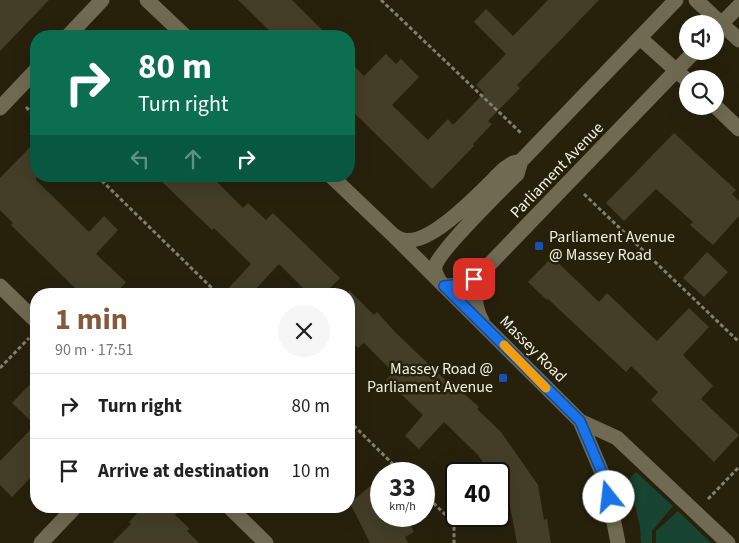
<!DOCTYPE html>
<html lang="en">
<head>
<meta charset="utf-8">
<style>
	:root { --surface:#fff; --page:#f6f6f6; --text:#222; --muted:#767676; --line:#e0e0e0; --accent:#85583a }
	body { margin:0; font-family:"Source Sans 3",sans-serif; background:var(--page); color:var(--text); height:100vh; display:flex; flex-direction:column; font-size:19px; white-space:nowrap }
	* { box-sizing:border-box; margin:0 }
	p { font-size:16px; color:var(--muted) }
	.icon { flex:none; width:28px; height:28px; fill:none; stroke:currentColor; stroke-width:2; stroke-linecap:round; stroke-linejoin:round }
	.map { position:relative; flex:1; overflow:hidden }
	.details { position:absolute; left:30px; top:288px; width:325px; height:225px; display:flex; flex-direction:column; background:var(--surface); border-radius:20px; box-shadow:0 5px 20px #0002 }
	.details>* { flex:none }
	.hud { position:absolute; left:30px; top:30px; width:325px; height:152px; border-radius:20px; box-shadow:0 5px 20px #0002; background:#0b6e4f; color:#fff; overflow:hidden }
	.buttons { position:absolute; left:679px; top:15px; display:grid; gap:10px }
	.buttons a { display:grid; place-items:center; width:45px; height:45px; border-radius:50%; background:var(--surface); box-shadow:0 5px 20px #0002; font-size:25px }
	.speed { position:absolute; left:370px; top:462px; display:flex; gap:10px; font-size:25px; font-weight:700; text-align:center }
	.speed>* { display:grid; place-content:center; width:65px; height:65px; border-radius:50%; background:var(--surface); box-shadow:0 5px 20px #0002; line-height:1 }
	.speed small { font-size:12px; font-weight:400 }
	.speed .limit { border:2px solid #111; border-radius:8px; background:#fff; color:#111 }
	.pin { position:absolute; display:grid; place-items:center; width:42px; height:42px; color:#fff; margin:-21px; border-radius:10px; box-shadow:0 2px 8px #0006 }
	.me { position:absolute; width:55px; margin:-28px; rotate:344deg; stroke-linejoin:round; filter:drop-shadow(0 0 4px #0008) }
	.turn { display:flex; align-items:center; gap:18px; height:105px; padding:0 25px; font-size:22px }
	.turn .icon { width:65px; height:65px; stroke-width:2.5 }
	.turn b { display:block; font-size:35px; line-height:42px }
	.lanes { display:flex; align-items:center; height:48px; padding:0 25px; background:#0003; justify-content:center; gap:25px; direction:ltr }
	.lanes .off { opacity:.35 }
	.round { display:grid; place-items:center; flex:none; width:52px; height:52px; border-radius:26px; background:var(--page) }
	.summary { display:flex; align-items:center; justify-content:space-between; height:85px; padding:0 25px }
	h1 { font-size:30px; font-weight:700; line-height:38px; color:var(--accent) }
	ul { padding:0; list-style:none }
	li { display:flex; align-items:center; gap:15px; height:65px; padding:0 25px; border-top:1px solid var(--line) }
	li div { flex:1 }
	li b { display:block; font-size:19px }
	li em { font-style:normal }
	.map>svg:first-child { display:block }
</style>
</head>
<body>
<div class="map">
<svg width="739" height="543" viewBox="0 0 739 543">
	<rect width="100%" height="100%" fill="#27210c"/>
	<path fill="#174532" d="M636 472 673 506 652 531V543H641L640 527 629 479Z
		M678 511 711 543H656V531Z"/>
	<path fill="#443e28" d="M0 0H49L0 51Z
		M238 0H292L328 36H275Z
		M548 0H599L517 85 520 88 488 121 492 124 473 144 474 146 432 189 349 108V61L364 76 386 54 396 64 401 59 419 77 392 105 428 140 448 119 453 125 484 93 476 85 506 54 474 22 486 9 513 36Z
		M674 133 736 190 732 194 739 201V216L713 245 690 225 693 222 656 189 624 221 606 203Z
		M36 141V180L89 232 104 216 118 230 96 254 126 282 115 294H81L11 225 13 223 0 210V178Z
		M156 176H211L243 208 248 203 266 220 273 213 340 278 324 294H309L279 264 251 294H223L251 264 214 228 212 230Z
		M707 252 728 272 704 297 683 278Z
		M552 257 599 302 607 293 657 341 689 308 709 327 683 355 713 386 701 399 739 435 714 462 651 400 658 392 631 366 626 372 548 299 547 300 528 282Z
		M349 290 374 315 377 312 396 333 460 394 462 392 479 407 477 409 501 432 538 485 544 520 547 519 551 543H517L507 491 504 493 499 485V474H491L478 455 444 422 419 449 405 436 423 415 386 380 393 372 364 343 358 348 349 339Z
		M36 378V472L12 497 0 485V461L35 425 12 403Z
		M381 477V516H406L414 532 405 537 408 543H370L350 503Z
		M144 506H184L175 515 190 529 187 531 199 543H112L131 524 129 522Z"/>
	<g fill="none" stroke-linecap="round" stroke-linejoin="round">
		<path stroke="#837f6d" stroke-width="3" stroke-dasharray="4 2.5" stroke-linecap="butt" d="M381 0 522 134
			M26 107 36 117
			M97 176 218 294
			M584 194 739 342
			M0 368 29 338
			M349 421 403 474
			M424 494 454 523V543
			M708 499 739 467"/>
		<path stroke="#706a52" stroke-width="15" d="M147 0 185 36
			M696 0 739 40
			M715 30 739 6
			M68 36 102 0
			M640 38 688 81
			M715 106 739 129
			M0 108 36 70
			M331 176 392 234 580 421 606 482 618 543
			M393 235C397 237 400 240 404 240 432 246 484 188 504 169L513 163 521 161 676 0
			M440 282C438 278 434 272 435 267 437 253 503 188 517 174L521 161
			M0 286 36 321
			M444 286C460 287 471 281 483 271
			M482 321C472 303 475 288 484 270L695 51
			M580 421 617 438 728 543
			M228 506 266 543
			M41 543 76 506"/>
	</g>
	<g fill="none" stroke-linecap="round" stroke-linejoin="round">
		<defs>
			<path id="route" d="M474 279 463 284 444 286 580 421 606 482 609 497"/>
		</defs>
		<use href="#route" stroke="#114b97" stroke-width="12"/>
		<use href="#route" stroke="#1a73e8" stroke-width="9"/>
		<path stroke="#f59e0b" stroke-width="9" d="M504 345 546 388"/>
	</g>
	<g fill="#1a4fb4" stroke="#27210c" stroke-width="2">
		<rect x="534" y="241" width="10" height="10" rx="2.5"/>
		<rect x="498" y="373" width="10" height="10" rx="2.5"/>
	</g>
	<g text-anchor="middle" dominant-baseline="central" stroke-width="5" stroke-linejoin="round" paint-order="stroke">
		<g font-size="16" fill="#f4f1e4" stroke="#27210c">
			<text transform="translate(557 170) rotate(-46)">Parliament Avenue</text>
			<text transform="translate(533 349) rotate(45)">Massey Road</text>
		</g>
		<g font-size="16" fill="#f4f1e4" stroke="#27210c" text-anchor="start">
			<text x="549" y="237">Parliament Avenue<tspan x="549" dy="18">@ Massey Road</tspan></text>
			<text x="493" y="369" text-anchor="end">Massey Road @<tspan x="493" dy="18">Parliament Avenue</tspan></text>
		</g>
	</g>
</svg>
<div class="buttons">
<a><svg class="icon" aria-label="sound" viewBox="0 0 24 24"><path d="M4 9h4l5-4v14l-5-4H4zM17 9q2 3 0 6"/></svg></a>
<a><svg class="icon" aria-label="search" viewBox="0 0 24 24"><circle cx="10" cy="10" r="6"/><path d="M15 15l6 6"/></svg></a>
</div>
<div class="speed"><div>33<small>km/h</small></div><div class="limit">40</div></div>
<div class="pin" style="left:474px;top:279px;background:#d93025"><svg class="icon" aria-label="arrive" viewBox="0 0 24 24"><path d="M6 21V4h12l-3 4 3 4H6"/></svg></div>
<svg class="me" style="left:609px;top:497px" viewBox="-20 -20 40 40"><circle r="19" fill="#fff"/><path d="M0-13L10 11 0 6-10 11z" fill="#1a73e8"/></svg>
<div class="hud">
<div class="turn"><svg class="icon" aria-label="right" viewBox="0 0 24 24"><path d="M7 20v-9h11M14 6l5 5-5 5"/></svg><div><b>80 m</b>Turn right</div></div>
<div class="lanes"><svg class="icon off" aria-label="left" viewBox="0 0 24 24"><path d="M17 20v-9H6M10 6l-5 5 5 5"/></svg><svg class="icon off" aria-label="ahead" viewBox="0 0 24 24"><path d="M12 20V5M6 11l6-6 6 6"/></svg><svg class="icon" aria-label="right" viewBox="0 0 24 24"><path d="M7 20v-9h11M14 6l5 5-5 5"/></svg></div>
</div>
<section class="details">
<div class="summary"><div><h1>1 min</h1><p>90 m · 17:51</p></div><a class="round"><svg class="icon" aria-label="close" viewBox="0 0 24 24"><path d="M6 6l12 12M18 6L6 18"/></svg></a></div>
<ul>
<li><svg class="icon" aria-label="right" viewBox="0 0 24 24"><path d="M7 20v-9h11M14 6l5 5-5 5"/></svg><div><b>Turn right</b></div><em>80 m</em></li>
<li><svg class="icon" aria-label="arrive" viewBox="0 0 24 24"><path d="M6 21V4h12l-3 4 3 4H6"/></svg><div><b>Arrive at destination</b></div><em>10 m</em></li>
</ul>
</section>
</div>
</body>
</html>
